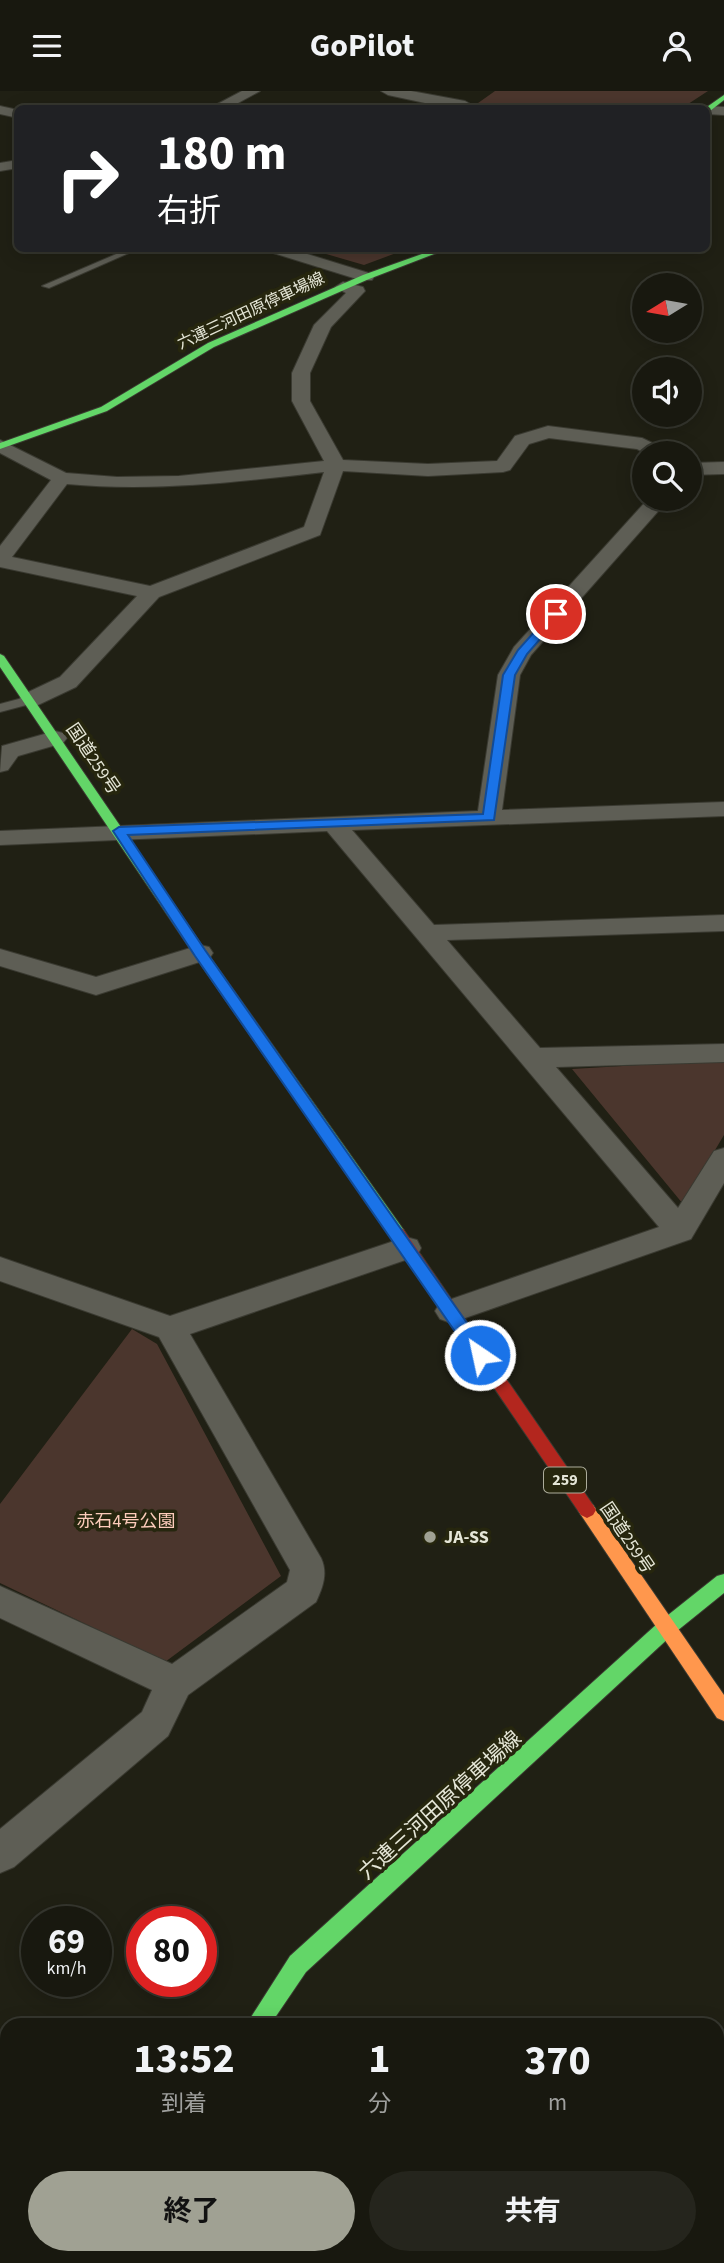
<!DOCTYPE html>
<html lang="ja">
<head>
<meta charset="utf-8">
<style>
	:root { --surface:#18180f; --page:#25251d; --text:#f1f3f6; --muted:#9fa09e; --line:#36372f; --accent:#a0a193 }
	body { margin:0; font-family:"Source Sans 3","Noto Sans JP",sans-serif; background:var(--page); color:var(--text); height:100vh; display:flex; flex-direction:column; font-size:26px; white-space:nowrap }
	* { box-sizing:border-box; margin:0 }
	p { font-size:23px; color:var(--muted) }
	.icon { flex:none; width:38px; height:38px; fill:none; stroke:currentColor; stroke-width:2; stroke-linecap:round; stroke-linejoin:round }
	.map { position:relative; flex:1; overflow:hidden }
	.side { position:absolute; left:0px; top:1927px; width:724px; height:247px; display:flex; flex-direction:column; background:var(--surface); border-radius:21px 21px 0 0; box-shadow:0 4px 18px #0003,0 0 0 2px var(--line) }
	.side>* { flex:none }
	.top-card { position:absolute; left:14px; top:14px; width:696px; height:147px; border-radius:10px; box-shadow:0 4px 18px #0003,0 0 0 2px var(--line); background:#202124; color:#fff; overflow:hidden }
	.needle { width:46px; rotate:259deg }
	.tools { position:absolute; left:632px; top:182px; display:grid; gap:14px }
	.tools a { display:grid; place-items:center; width:70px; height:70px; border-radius:50%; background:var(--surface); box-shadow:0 4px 18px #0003,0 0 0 2px var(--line); font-size:35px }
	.speed { position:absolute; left:21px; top:1815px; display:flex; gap:14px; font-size:35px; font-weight:700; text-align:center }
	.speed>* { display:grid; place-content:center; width:91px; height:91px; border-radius:50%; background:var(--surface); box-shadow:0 4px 18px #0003,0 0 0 2px var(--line); line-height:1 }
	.speed small { font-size:18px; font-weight:400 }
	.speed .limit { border:10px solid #d22; background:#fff; color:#111 }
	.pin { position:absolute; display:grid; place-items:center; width:60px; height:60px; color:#fff; margin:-30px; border:4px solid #fff; border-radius:50%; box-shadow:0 2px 7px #0007 }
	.me { position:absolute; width:77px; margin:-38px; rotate:326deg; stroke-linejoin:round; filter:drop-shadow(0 0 5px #0008) }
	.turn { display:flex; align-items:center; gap:24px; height:147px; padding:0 28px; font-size:32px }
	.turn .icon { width:91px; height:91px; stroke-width:2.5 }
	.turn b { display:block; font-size:49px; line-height:60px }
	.eta { display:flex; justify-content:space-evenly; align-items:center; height:119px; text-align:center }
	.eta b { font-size:42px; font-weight:700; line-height:49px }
	.action { display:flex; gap:14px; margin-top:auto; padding:14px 28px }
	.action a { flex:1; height:80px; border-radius:42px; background:var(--accent); color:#111; font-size:28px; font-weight:700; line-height:80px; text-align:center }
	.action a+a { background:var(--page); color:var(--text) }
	header { display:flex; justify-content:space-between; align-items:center; height:91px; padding:0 28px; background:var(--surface); font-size:32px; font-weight:700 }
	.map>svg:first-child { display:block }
</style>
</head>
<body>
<header><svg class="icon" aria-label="menu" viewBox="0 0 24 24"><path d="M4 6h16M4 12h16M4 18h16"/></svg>GoPilot<svg class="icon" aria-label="person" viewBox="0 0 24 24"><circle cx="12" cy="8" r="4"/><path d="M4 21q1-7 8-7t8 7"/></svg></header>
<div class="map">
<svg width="724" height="2172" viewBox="0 0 724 2172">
	<rect width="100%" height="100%" fill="#202014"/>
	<path fill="#4b362d" d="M495 0H708L682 17H471Z
		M309 158H407L364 174Z
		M724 969V1044L683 1113 572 978Z
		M132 1238 157 1253 281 1485 165 1571 0 1492V1413Z"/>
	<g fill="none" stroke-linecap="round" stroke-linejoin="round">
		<defs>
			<path id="lane" d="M128 158H138L49 197 42 195Z
				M30 605 34 606V612L0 621V613Z"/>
			<path id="street" d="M242 0H260L227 18H208Z
				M381 0H411L465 10 472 14 469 18H453L388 4Z
				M0 15 18 19V27L0 23Z
				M707 15 724 16V24L707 23V18H701Z
				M18 69V77L0 80V72Z
				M268 158H291L372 183 374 186 372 189H360L270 161Z
				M343 191 363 196 365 200 331 236 310 282V310L343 369 428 373 497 370 515 345 548 335 642 347 665 358 668 362H645L637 358 549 347 529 353 510 379 503 381 428 385 343 380 320 444 159 506 76 596 38 614H22L19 609 22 604 60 586 137 505 0 476V455L51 389 0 362V349L66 382 117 386 179 385 324 370 292 310V282L314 234 346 202 335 196ZM324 381 304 436 150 495 12 466 67 393C155 401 237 391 324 381Z
				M724 371V383L690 384V372Z
				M648 408H669L531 564 520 584 502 719 724 711V725L352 739 434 834 724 824V840L447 849 540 957 724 953V971L556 976 678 1117 714 1060 724 1057V1092L691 1148 451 1232 440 1228 435 1220 440 1212 659 1136 327 740 0 754V740L478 720 498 584 514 556Z
				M55 640 63 642 67 647 63 652 18 665 8 679 0 681 2 655Z
				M200 854 209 856 213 862 209 868 96 904 0 875V858L96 886Z
				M406 1146 417 1149 421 1157 417 1165 190 1243 321 1467C328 1482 323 1496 316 1511L188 1604 168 1645 14 1776 0 1782V1738L142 1621 152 1599 0 1527V1495L172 1573 287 1491 290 1479 159 1246 0 1190V1166L170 1225Z
				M554 2166H602L599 2172H552Z
				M651 2166H698L700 2172H654Z"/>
			<path id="fast" d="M724 4V9L710 20 704 18Z
				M436 158H447L369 188 214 256 107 320 0 358V352L101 316 208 252 363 184Z
				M0 563 4 565 205 859 403 1138 405 1142 403 1146H391L195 865 0 576Z
				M724 1483V1502L672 1544 306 1881 270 1934H246L290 1865 658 1532 717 1485Z
				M95 2166H119L117 2172H93Z"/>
			<path id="slow" d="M587 1411 593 1414 724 1604V1630L717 1627 581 1424 578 1419 581 1414Z"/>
			<path id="jam" d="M397 1136 403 1138 593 1414 596 1419 593 1424 587 1427 581 1424 391 1146 389 1142 391 1138Z"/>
		</defs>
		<use href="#lane" stroke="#3a3a31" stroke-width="2"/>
		<use href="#street" stroke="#3a3a31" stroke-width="2"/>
		<use href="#fast" stroke="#3a3a31" stroke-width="2"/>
		<use href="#slow" stroke="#3a3a31" stroke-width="2"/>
		<use href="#jam" stroke="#3a3a31" stroke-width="2"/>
		<use href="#lane" fill="#5e5e55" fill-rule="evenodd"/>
		<use href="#street" fill="#5e5e55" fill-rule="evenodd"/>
		<use href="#fast" fill="#63d668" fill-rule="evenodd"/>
		<use href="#slow" fill="#ff974d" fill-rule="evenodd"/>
		<use href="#jam" fill="#b3261e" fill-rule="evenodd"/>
	</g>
	<path fill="#1a73e8" stroke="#114b97" stroke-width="2" d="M552 521 562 523 527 563 515 584 494 729 128 744 205 859 486 1259 489 1264 486 1268H474L195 865 113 740 119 736 483 723 503 584 518 559Z"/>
	<circle fill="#a0a193" stroke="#26260e" stroke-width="2.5" cx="430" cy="1446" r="7"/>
	<g text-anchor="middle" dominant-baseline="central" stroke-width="7" stroke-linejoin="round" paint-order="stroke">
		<g font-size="16" fill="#e5e6d7" stroke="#26260e">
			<text transform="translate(251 220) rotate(-25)">六連三河田原停車場線</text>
		</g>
		<rect fill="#26260e" stroke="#acac9b" stroke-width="2" x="544" y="1376.5" width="42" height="25" rx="5"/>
		<g font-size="16" font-weight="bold" fill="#e5e6d7">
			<text x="565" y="1389">259</text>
		</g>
		<g font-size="18" fill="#e5e6d7" stroke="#26260e">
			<text transform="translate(93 668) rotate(56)">国道259号</text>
			<text transform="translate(627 1447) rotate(56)">国道259号</text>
		</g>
		<g font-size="18" fill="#fccbba" stroke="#26260e">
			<text x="126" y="1430">赤石4号公園</text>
		</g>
		<g font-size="18" font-weight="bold" fill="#e5e6d7" stroke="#26260e" text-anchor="start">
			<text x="444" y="1446">JA-SS</text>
		</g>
		<g font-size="21" fill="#e5e6d7" stroke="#26260e">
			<text transform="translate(440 1714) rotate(-42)">六連三河田原停車場線</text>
		</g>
	</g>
</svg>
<div class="tools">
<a><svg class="needle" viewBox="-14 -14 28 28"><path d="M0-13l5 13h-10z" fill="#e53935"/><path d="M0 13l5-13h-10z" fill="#9fa09e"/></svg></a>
<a><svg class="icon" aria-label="sound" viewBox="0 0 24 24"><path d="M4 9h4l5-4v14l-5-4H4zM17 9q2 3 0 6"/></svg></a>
<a><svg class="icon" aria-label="search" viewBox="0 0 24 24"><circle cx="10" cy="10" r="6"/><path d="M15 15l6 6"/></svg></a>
</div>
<div class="speed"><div>69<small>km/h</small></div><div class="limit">80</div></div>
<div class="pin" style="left:556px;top:523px;background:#d93025"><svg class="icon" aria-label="arrive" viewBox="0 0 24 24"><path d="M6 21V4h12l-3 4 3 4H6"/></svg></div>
<svg class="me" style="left:480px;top:1264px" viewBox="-20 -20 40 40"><circle r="17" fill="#1a73e8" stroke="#fff" stroke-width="3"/><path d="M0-11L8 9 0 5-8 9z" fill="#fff"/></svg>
<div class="top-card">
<div class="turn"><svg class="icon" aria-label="right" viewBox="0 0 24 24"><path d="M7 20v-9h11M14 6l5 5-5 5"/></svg><div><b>180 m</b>右折</div></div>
</div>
<section class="side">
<div class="eta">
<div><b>13:52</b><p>到着</p></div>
<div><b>1</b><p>分</p></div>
<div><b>370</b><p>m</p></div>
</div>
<div class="action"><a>終了</a><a>共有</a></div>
</section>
</div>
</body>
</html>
